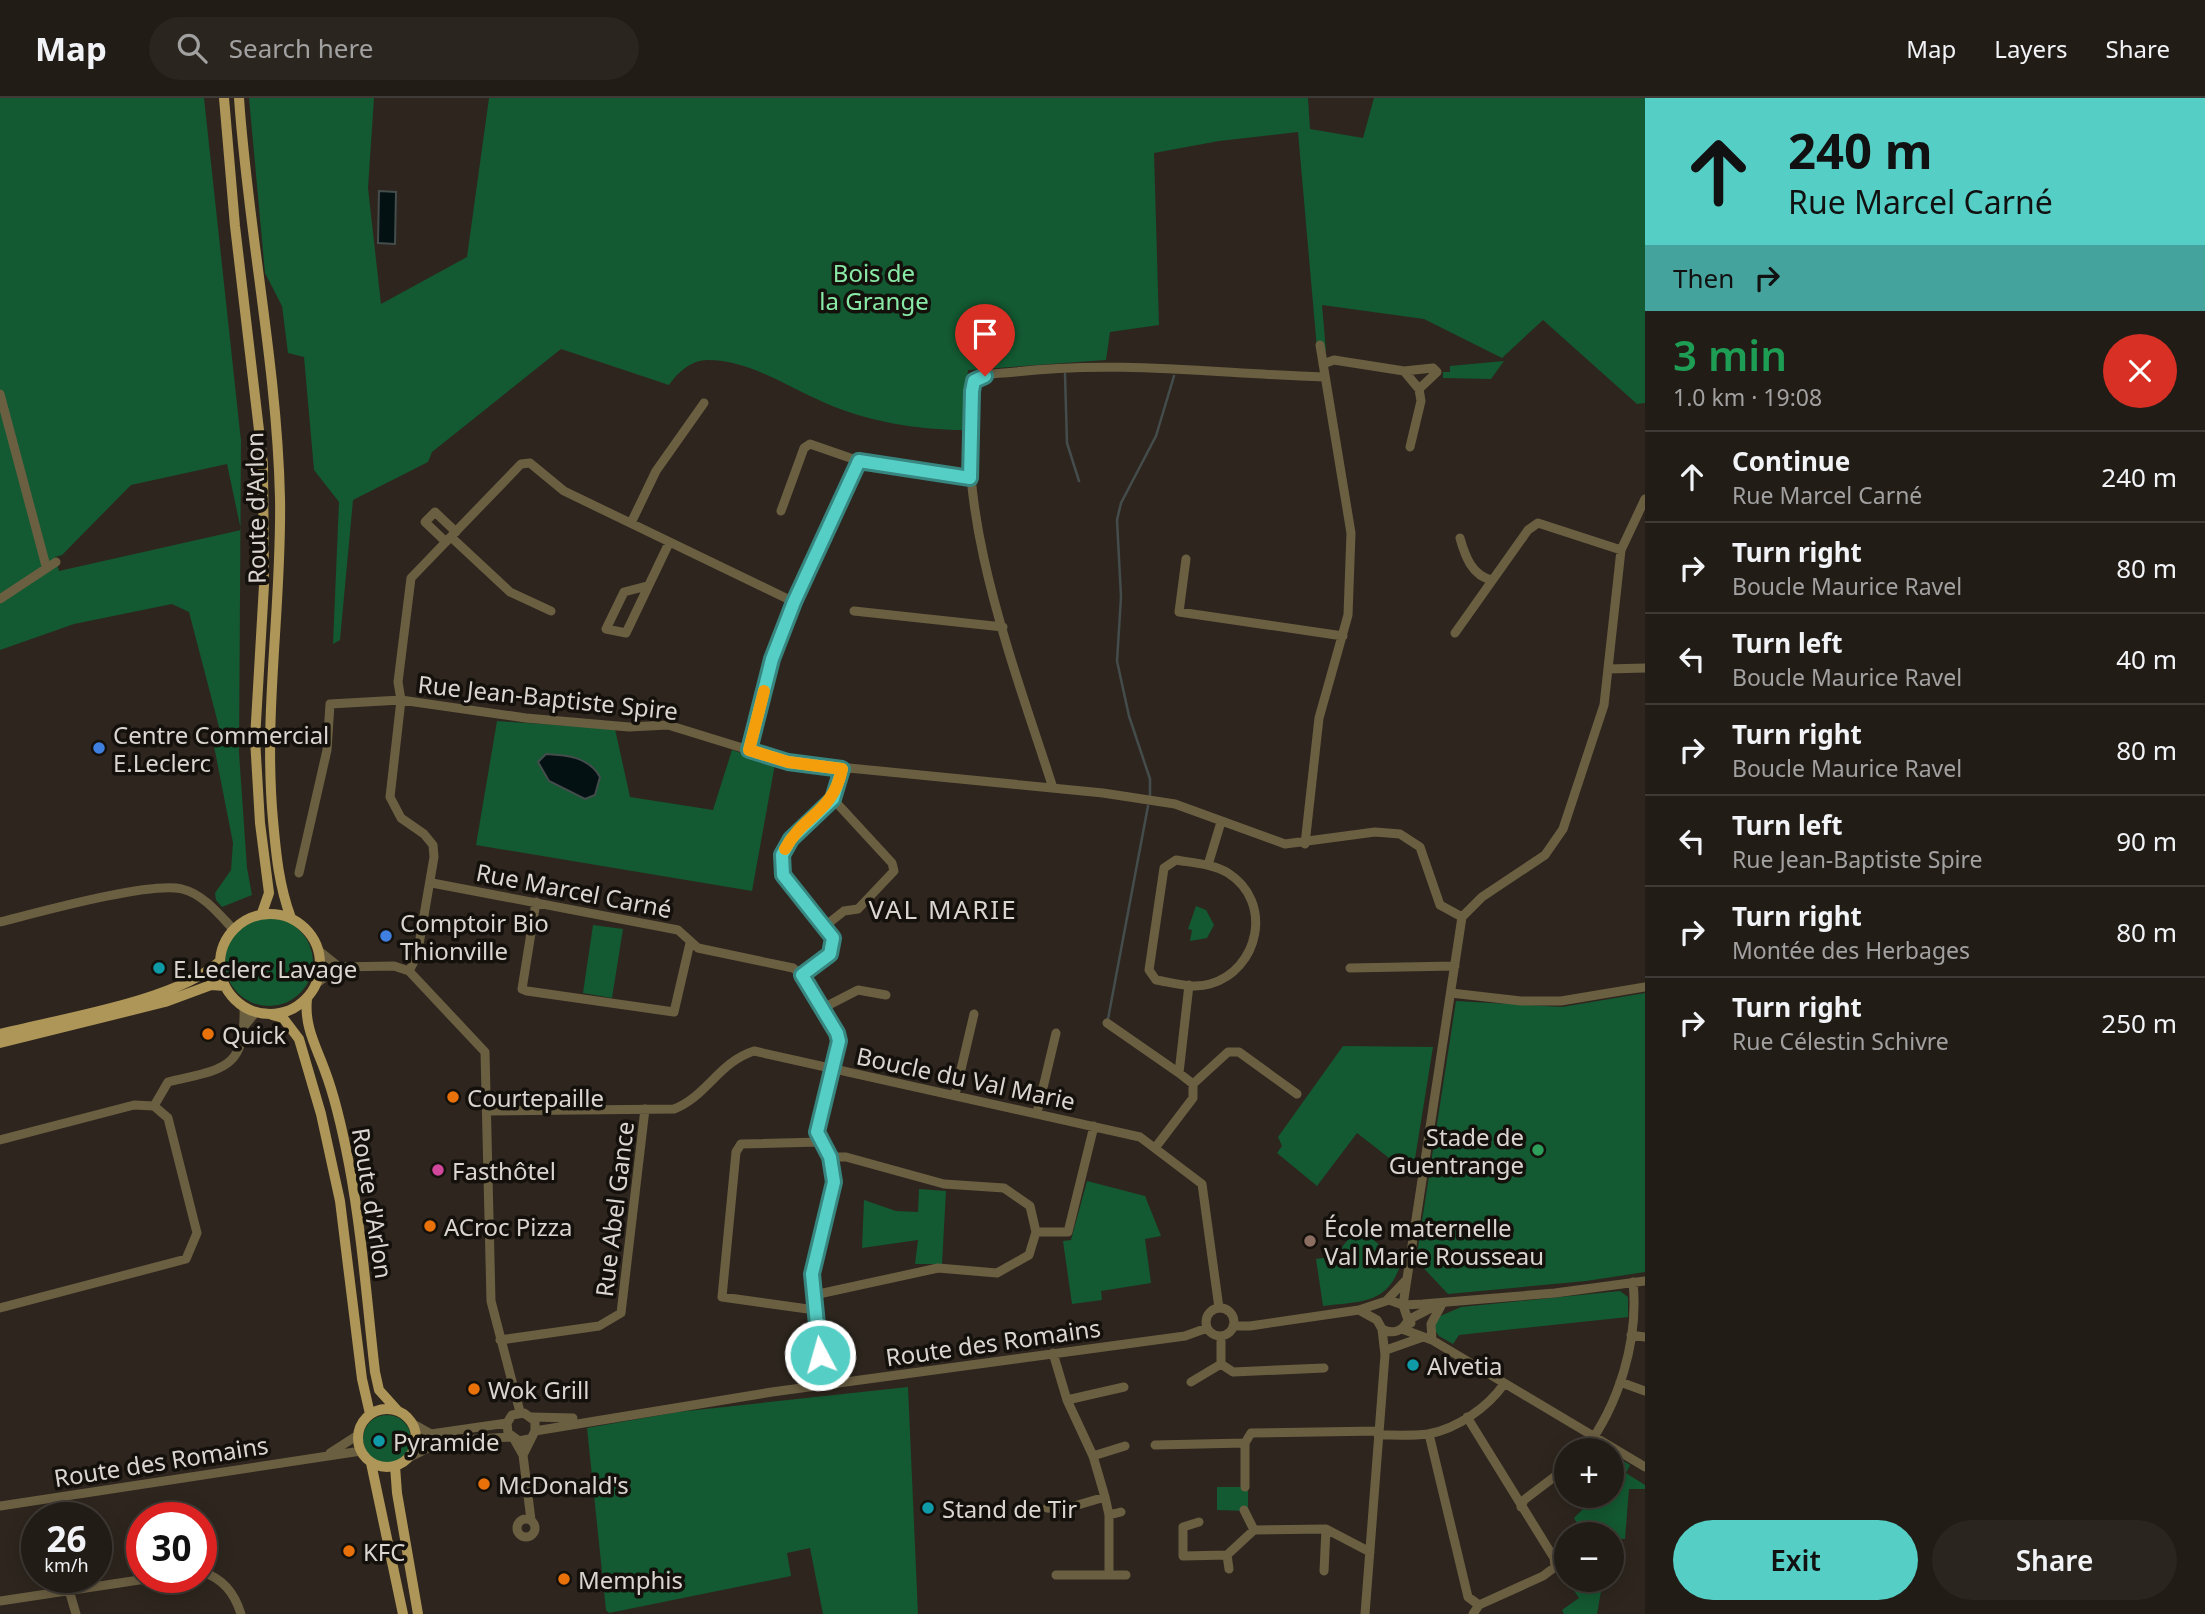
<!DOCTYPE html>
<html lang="en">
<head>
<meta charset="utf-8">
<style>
	:root { --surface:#221c16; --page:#2a251f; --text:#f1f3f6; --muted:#a2a1a1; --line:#3f3a35; --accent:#55cec5 }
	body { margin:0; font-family:"Noto Sans",sans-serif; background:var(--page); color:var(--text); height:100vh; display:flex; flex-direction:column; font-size:26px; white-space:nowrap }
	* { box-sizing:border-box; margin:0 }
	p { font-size:23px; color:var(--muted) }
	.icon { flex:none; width:38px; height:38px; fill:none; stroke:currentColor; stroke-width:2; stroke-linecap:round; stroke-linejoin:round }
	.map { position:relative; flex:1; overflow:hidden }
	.panel { display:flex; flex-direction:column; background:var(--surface); width:560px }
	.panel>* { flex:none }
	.guide { background:#55cec5; color:#111; overflow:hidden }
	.controls { position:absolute; left:1554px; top:1340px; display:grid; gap:14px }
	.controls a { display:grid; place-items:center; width:70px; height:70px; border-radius:50%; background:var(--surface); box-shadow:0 4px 18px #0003,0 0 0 2px var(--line); font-size:35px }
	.speed { position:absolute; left:21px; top:1404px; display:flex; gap:14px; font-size:35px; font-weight:700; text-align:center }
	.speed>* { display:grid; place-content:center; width:91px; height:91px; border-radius:50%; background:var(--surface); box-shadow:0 4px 18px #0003,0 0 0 2px var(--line); line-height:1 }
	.speed small { font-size:18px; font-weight:400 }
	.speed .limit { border:10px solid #d22; background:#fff; color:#111 }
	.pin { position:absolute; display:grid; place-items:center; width:60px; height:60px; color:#fff; margin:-72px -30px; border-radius:50% 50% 50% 0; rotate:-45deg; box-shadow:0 0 7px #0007 }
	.pin .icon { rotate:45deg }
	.me { position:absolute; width:77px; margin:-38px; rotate:354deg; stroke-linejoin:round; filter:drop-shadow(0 0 5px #0008) }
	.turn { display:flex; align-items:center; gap:24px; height:147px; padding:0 28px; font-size:32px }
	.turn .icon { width:91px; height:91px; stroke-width:2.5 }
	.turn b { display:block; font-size:49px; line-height:60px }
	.then { display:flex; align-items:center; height:66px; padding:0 28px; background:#0003; gap:14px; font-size:26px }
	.round { display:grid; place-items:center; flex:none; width:74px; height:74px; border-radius:37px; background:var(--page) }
	.headline { display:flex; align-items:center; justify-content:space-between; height:119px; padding:0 28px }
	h1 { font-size:42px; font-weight:600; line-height:52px; color:#1e9e55 }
	.cta { display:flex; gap:14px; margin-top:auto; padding:14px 28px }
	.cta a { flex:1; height:80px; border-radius:42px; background:var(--accent); color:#111; font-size:28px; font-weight:600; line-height:80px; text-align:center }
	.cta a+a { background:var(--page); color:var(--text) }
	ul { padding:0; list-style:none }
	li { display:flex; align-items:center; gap:21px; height:91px; padding:0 28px; border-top:2px solid var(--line) }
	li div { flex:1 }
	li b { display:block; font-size:26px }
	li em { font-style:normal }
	header { display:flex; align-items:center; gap:42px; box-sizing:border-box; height:98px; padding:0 35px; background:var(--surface); border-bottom:2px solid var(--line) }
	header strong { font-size:33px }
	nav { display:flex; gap:38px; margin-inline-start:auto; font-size:24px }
	.search { width:490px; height:63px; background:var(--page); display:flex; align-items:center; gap:18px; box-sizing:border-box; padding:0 24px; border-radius:38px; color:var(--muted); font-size:26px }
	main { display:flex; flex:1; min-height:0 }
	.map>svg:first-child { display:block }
</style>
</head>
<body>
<header>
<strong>Map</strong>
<div class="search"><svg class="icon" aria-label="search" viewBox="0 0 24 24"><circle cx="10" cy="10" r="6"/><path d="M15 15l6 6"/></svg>Search here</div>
<nav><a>Map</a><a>Layers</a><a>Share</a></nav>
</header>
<main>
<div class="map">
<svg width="1645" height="1516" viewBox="0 0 1645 1516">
	<rect width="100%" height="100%" fill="#2e261e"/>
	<path fill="#135931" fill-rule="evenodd" d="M0 0H204L241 343 239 655 247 770 252 797 222 809 216 802 215 795 231 772 233 745 214 648 219 629 189 514 172 506 74 526 0 552ZM227 366 241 432 59 473 55 459 62 457 131 387Z
		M249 0H374L368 90 381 206 467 159 489 0H1308L1310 31 1363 40 1374 0H1645V305L1637 306 1543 222 1502 260 1424 221 1322 207 1326 253 1317 251 1298 34 1219 43 1154 55 1159 227 1110 234 1106 262 968 272 964 332C916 332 866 323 823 304 786 288 749 262 708 262 691 262 678 274 669 287L561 251 432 354 428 364 353 402 340 542 333 546 339 404 314 372 304 259 288 255 282 208 265 175Z
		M1504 263 1491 281 1443 280V274H1450V268Z
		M497 623 615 631 630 699 713 712 732 652 775 666 752 793 476 747Z
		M1196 808 1206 812 1214 827 1207 840 1190 843 1192 832 1188 831Z
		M225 864a44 44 0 1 1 88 0a44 44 0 1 1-88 0Z
		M593 827 623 831 612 900 583 895Z
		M1645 895V1174L1586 1183 1448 1196 1416 1162 1456 903 1562 909Z
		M1343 948 1433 949 1413 1073 1398 1067 1357 1035 1317 1088 1277 1055 1282 1048 1278 1039Z
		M1087 1083 1145 1098 1161 1138 1145 1141 1151 1185 1101 1193 1102 1202 1072 1206 1063 1143 1071 1142Z
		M919 1091 946 1093 942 1166H915L918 1142 862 1150 864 1102 896 1113 918 1114Z
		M1358 1129 1401 1165C1388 1207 1361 1203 1323 1208L1316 1161 1335 1158Z
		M1620 1193 1628 1199V1219L1459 1237 1453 1246 1439 1238 1433 1230 1438 1219 1461 1209Z
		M908 1289 918 1516H823L810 1450 787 1455 791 1478 609 1515 606 1512 587 1330 678 1314Z
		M363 1341a24 24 0 1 1 48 0a24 24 0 1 1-48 0Z
		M1612 1356 1630 1367 1626 1375 1645 1387V1391H1629L1625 1441H1612V1437H1584L1574 1420 1596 1398H1612Z
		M1217 1389H1248V1413L1217 1412Z
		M1567 1482H1603L1597 1516H1564L1562 1512 1579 1500Z"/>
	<path fill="#041113" stroke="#444c4c" stroke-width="2" d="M379 93 396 94 395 146 378 145Z
		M546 656C567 657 589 659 600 679L595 697 585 701 549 683 538 664Z"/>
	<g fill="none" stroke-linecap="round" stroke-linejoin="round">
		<path stroke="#444c4c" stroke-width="2.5" d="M1065 276 1067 345 1079 383
			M1150 697V681L1129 618 1117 563 1121 499 1117 422 1121 405 1156 338 1174 278
			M1108 921 1148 708"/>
		<path stroke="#6b5f42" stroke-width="9" d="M1323 266 1334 262 1404 273 1433 270 1437 274 1419 291
			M1404 273 1419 291 1421 303 1410 349
			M0 296 46 468
			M781 413 804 350 810 346 859 363 970 380
			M631 425 656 373 704 305
			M451 439 510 494 551 513
			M1460 440C1465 458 1472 478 1492 482
			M446 444 425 424 435 414 456 434
			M1186 461 1179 514 1343 538
			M647 488 624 494 606 531 626 535 669 445
			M0 501 56 464
			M854 513 1003 529
			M1455 535 1528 432 1538 425 1621 452
			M1608 571 1645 570
			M749 652 771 561 794 504 859 363
			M1053 690C1015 571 951 409 974 283 983 274 1002 276 1015 274 1118 262 1220 276 1324 279
			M1305 746 1319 620 1348 517 1351 435 1320 247
			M1176 762C1194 765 1213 766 1228 775 1274 804 1259 872 1210 886 1193 891 1174 885 1156 882L1149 872 1164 770Z
			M1208 767 1221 724
			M299 775 327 652 330 606 401 602 526 620 629 629 668 627 788 664 1103 695 1175 706 1285 746 1375 734 1400 736 1420 749 1440 807 1462 819
			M432 785 678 832 698 850 793 870 802 877 837 935 839 942 817 1034 830 1059 834 1084 812 1176 822 1288
			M536 804 522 891 527 893 674 914 690 845
			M0 824C36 815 150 783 182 791 203 796 219 816 233 831
			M825 828 844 813 858 811 894 773 892 765 833 701
			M318 852 339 869
			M1350 870 1455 868
			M409 873 417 858 434 759 433 747 424 736 401 720 390 699 401 602 398 584 411 480 521 366 530 365 564 393 794 504
			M802 877 830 856 833 840 783 777V756L791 741 833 701 842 671
			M317 885 339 869 394 868 409 873 485 954 491 1203 520 1314
			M1451 895 1521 903H1561L1645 889
			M823 910 858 892 886 897
			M1107 925 1179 975
			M245 927 256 914
			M1193 986 1228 954H1239L1297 996
			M955 997 974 916
			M154 1008 168 984C220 971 246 974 244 910
			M488 1013 674 1011C707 998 719 964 754 953L1140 1039 1202 1086 1219 1210
			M1037 1015 1056 935
			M0 1042 134 1007 154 1008 168 1020 197 1135 186 1161 0 1210
			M1155 1050 1193 1000V986L1179 975 1189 887
			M1036 1134H1068L1094 1028
			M814 1197 938 1170 997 1175 1029 1157 1036 1134 1030 1108 1004 1090 944 1086 846 1059H830
			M1386 1203 1407 1181
			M1403 1207 1462 819 1482 799 1545 757 1563 731 1604 607 1621 452 1645 401
			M1206 1224a14 14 0 1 1 28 0a14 14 0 1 1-28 0Z
			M815 1212 722 1199 736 1054 741 1046 821 1044
			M1359 1212 1377 1222 1382 1231C1393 1237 1403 1233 1408 1222L1403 1207
			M1411 1225 1408 1222 1435 1208
			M1233 1228H1250L1359 1212 1389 1202 1403 1207 1423 1206 1555 1195 1645 1183
			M1402 1231 1432 1242 1645 1369
			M1631 1237 1645 1239
			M500 1242 599 1228 621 1215 645 1011
			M1432 1242 1431 1226 1442 1206
			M1389 1251 1423 1239
			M1053 1255 1067 1302 1093 1358 1105 1399 1109 1417V1477H1056
			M1221 1266 1233 1274 1324 1270
			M1191 1284 1221 1266V1238
			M1620 1284 1645 1293
			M1067 1302 1124 1289
			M532 1319 573 1320
			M1467 1319 1554 1460 1555 1469 1543 1478 1479 1507
			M413 1326 431 1336 507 1325
			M535 1333 772 1294 1185 1238 1207 1230
			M1429 1336 1468 1499 1479 1507 1473 1516
			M1378 1337C1394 1337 1412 1338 1428 1336 1457 1331 1488 1309 1504 1286
			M514 1341 523 1357 531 1422
			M1155 1347 1245 1345
			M1584 1353C1619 1307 1639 1242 1633 1184
			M330 1355 358 1337
			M523 1357 535 1333V1323L524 1315 512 1317 507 1325 508 1335 519 1343 529 1341
			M1093 1358 1125 1348
			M410 1359 443 1343 511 1339
			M1245 1389V1345L1251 1335 1379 1333
			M0 1408 361 1353
			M1521 1409 1524 1402 1566 1370
			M1047 1410 1064 1411 1105 1399
			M1244 1412 1254 1432 1326 1431 1370 1454
			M1109 1417 1121 1414
			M517 1430a9 9 0 1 1 18 0a9 9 0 1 1-18 0Z
			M1199 1424 1183 1429V1458L1227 1457 1254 1432
			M1227 1457 1229 1471
			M201 1473C223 1481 234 1494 241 1516
			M1324 1473 1326 1431
			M1109 1477H1126
			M69 1492 76 1516
			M0 1503 159 1479
			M1365 1516 1385 1257 1382 1231"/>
		<path stroke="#ae9658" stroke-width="10" d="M224 0 235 128 263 366 264 487 255 641 260 725 269 795 262 815
			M239 0C248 133 277 266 280 400 282 507 263 614 273 722 276 756 279 788 291 820
			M220 866a50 50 0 1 1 100 0a50 50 0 1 1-100 0Z
			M307 901C304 928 316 948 325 973 336 1002 343 1035 349 1066 362 1135 367 1205 375 1274L379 1292 397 1312
			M272 917 283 920 299 941 321 1016 340 1103 362 1281 370 1316
			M0 936C59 921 176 903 219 864
			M0 945 165 904 211 887 225 888
			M358 1340a29 29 0 1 1 58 0a29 29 0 1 1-58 0Z
			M371 1365 403 1516
			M395 1368 397 1395 418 1516"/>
	</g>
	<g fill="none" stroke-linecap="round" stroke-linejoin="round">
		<defs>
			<path id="route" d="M820 1257 812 1176 834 1084 830 1059 817 1034 839 943 837 935 802 877 830 856 833 840 783 777 782 757 791 741 833 701 842 671 788 664 749 652 772 561 794 504 859 363 970 380 972 293 974 283 985 278"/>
		</defs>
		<use href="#route" stroke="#378680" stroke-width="18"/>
		<use href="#route" stroke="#55cec5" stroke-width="12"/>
		<path stroke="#f59e0b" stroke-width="12" d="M764 593 749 652 788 664 842 671C833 715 803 717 785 751"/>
	</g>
	<g fill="#3f7fe0" stroke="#14100c" stroke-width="2.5">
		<circle cx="99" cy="650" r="7"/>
		<circle cx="386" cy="838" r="7"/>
	</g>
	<g fill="#0f9aa8" stroke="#14100c" stroke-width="2.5">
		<circle cx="159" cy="870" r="7"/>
		<circle cx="1413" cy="1267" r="7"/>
		<circle cx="379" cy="1343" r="7"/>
		<circle cx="928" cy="1410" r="7"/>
	</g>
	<g fill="#e8710a" stroke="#14100c" stroke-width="2.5">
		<circle cx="208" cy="936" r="7"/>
		<circle cx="453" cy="999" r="7"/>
		<circle cx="430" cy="1128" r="7"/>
		<circle cx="474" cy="1291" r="7"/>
		<circle cx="484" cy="1386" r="7"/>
		<circle cx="349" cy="1453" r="7"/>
		<circle cx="564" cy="1481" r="7"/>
	</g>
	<circle fill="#2e9e5b" stroke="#14100c" stroke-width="2.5" cx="1538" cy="1052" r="7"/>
	<circle fill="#d1479c" stroke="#14100c" stroke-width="2.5" cx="438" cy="1072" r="7"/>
	<circle fill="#8d6e63" stroke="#14100c" stroke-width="2.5" cx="1310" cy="1143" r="7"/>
	<g text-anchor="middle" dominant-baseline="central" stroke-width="7" stroke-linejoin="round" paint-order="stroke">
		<g font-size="24" fill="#89eaa7" stroke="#14100c">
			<text x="874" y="174">Bois de<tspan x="874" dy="28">la Grange</tspan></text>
		</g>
		<g font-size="24" fill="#dbd5d0" stroke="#14100c">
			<text transform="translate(255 410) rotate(-91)">Route d'Arlon</text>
			<text transform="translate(548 599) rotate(6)">Rue Jean-Baptiste Spire</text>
			<text transform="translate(574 792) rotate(11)">Rue Marcel Carné</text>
			<text transform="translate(966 980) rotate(12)">Boucle du Val Marie</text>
			<text transform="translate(373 1105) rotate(81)">Route d'Arlon</text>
			<text transform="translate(614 1111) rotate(-83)">Rue Abel Gance</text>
			<text transform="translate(993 1244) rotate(-8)">Route des Romains</text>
			<text transform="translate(161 1363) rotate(-9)">Route des Romains</text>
		</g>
		<g font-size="24" fill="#dbd5d0" stroke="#14100c" text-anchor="start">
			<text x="113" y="636">Centre Commercial<tspan x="113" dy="28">E.Leclerc</tspan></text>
			<text x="400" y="824">Comptoir Bio<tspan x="400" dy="28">Thionville</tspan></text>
			<text x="173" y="870">E.Leclerc Lavage</text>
			<text x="222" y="936">Quick</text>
			<text x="467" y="999">Courtepaille</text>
			<text x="1524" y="1038" text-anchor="end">Stade de<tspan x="1524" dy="28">Guentrange</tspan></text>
			<text x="452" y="1072">Fasthôtel</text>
			<text x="444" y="1128">ACroc Pizza</text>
			<text x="1324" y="1129">École maternelle<tspan x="1324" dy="28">Val Marie Rousseau</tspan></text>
			<text x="1427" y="1267">Alvetia</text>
			<text x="488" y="1291">Wok Grill</text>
			<text x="393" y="1343">Pyramide</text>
			<text x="498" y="1386">McDonald's</text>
			<text x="942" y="1410">Stand de Tir</text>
			<text x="363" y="1453">KFC</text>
			<text x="578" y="1481">Memphis</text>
		</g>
		<g font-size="26" letter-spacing="2" fill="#dbd5d0" stroke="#14100c">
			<text x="943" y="811">VAL MARIE</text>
		</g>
	</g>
</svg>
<div class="controls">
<a>+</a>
<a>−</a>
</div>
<div class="speed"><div>26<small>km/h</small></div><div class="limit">30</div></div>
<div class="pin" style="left:985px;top:278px;background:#d93025"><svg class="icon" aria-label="arrive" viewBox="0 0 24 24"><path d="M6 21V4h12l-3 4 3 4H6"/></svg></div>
<svg class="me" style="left:820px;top:1257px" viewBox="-20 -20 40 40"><circle r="17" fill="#55cec5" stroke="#fff" stroke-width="3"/><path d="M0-11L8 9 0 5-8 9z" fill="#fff"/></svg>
</div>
<section class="panel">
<div class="guide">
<div class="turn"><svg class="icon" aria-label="ahead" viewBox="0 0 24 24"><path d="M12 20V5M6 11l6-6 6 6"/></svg><div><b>240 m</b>Rue Marcel Carné</div></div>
<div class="then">Then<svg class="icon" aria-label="right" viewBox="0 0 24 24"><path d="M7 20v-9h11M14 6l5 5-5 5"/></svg></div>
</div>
<div class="headline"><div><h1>3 min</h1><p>1.0 km · 19:08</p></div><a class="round" style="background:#d93025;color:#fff"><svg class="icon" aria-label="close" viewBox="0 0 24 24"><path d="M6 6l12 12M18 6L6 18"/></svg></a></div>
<ul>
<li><svg class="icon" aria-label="ahead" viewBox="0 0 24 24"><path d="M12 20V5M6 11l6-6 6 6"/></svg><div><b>Continue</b><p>Rue Marcel Carné</p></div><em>240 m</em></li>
<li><svg class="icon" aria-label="right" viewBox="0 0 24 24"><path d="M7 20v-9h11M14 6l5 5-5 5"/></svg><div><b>Turn right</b><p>Boucle Maurice Ravel</p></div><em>80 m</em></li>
<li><svg class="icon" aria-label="left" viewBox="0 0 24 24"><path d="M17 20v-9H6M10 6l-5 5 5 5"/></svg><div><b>Turn left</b><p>Boucle Maurice Ravel</p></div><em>40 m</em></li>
<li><svg class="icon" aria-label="right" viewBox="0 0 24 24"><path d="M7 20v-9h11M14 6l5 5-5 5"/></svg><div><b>Turn right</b><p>Boucle Maurice Ravel</p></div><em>80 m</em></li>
<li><svg class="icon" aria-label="left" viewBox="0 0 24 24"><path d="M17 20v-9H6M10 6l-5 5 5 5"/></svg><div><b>Turn left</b><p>Rue Jean-Baptiste Spire</p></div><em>90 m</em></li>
<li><svg class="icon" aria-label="right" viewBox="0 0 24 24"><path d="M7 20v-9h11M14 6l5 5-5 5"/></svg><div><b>Turn right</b><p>Montée des Herbages</p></div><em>80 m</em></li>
<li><svg class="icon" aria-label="right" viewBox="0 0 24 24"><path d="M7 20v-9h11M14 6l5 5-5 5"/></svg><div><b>Turn right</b><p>Rue Célestin Schivre</p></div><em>250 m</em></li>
</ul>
<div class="cta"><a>Exit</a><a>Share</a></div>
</section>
</main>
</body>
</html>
